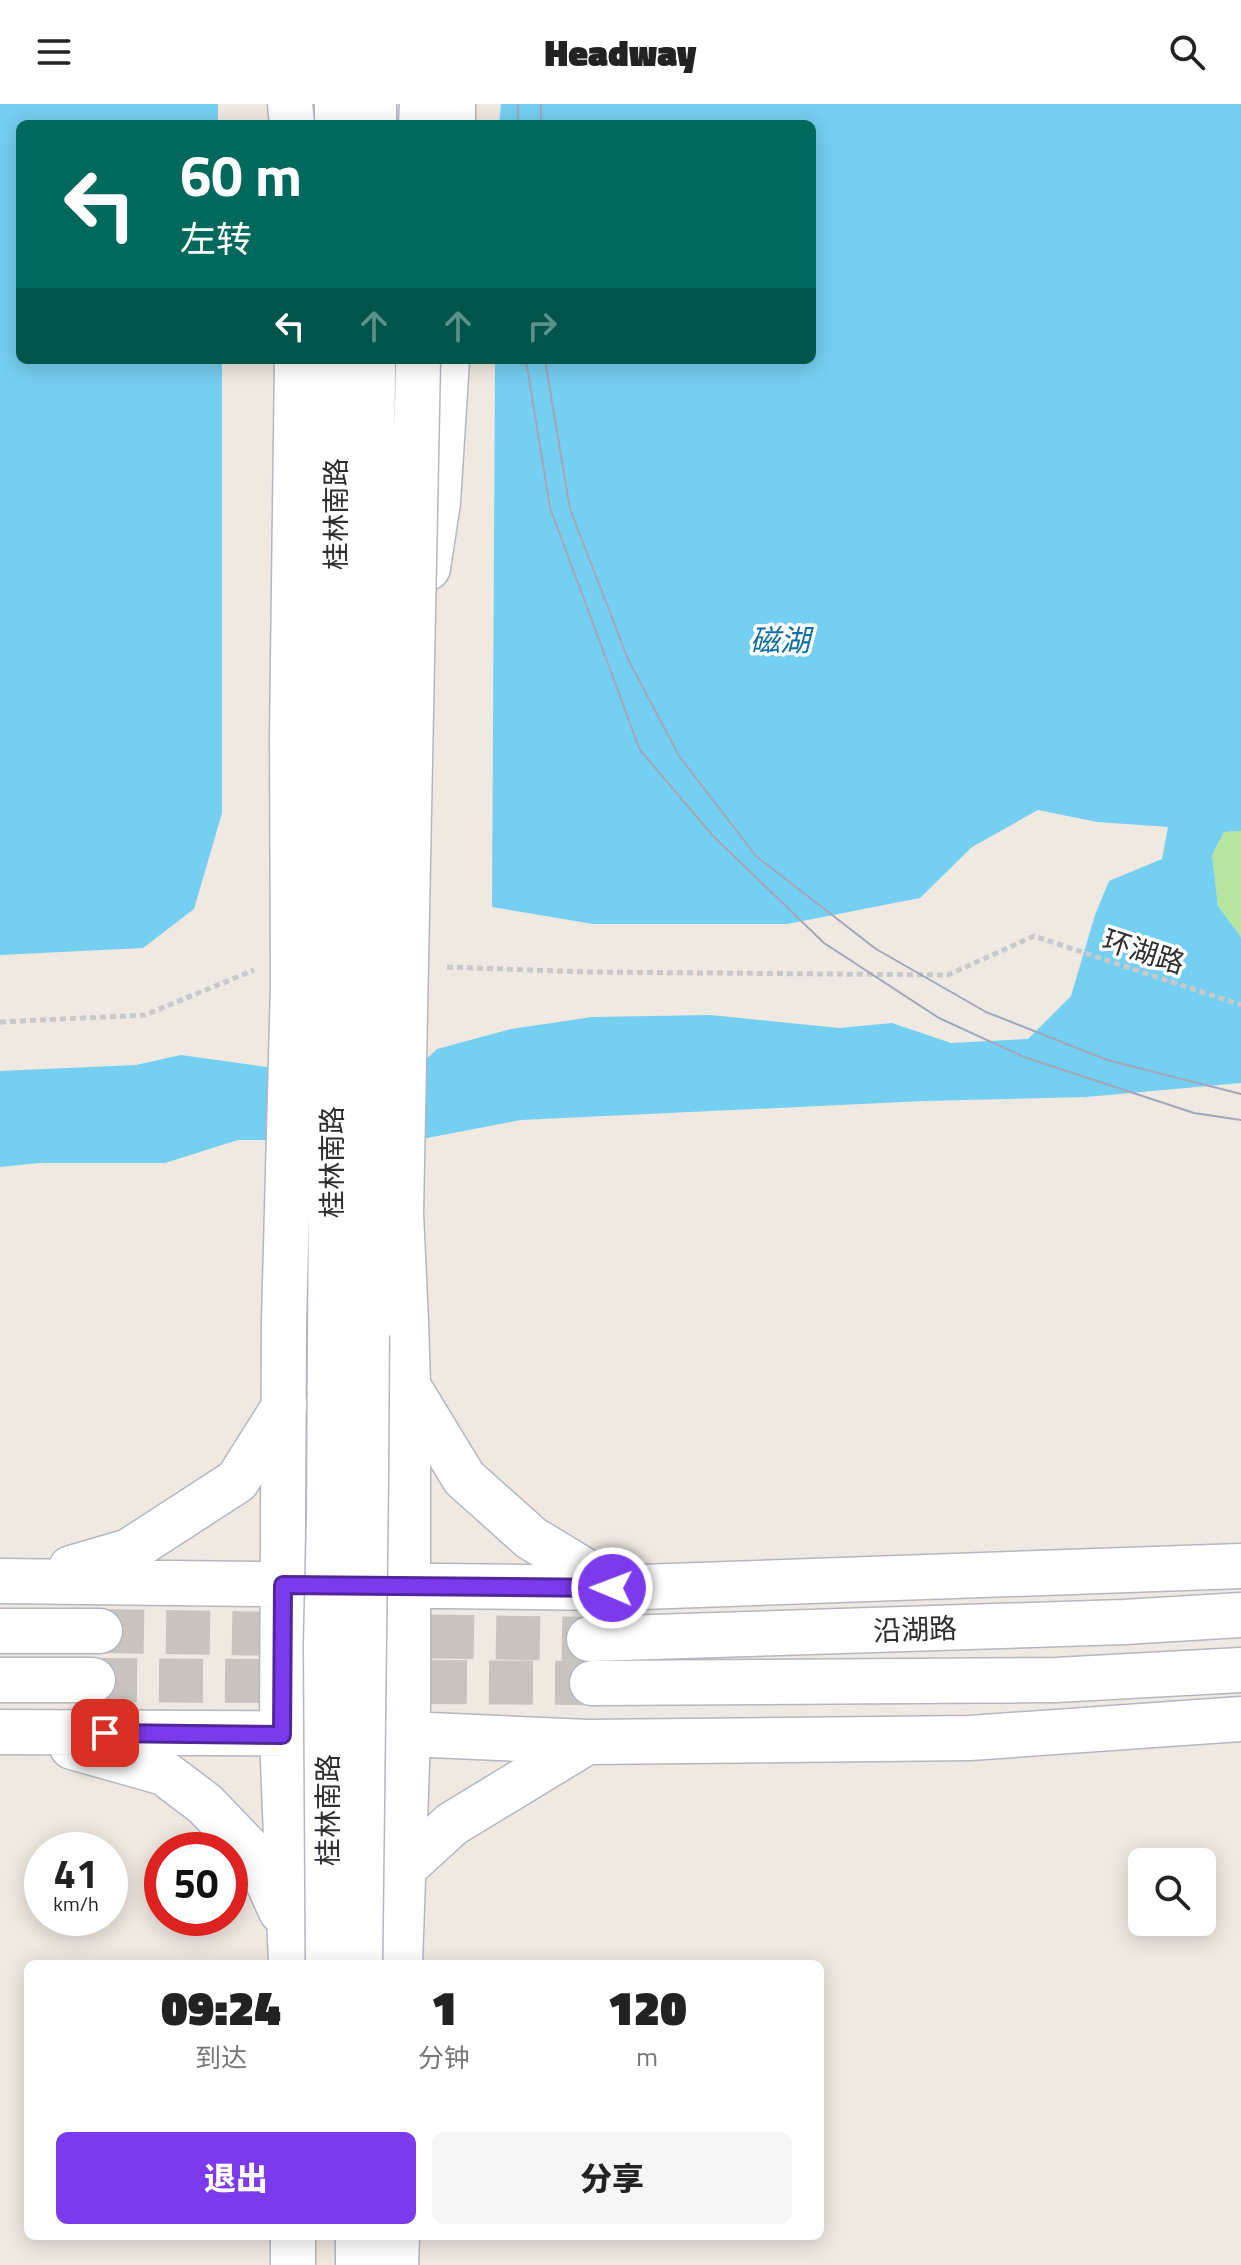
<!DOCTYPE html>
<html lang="zh">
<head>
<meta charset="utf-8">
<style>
	:root { --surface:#fff; --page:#f6f6f6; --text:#222; --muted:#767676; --accent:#7c3aed }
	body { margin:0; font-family:"Titillium Web","Noto Sans SC",sans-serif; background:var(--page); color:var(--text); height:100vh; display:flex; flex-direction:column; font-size:30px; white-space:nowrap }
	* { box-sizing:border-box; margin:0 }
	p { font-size:26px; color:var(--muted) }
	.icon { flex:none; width:44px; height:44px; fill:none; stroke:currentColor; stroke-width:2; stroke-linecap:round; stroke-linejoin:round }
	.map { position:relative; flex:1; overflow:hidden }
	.sheet { position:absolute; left:24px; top:1856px; width:800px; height:280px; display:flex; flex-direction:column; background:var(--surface); border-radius:12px; box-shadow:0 4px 20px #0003 }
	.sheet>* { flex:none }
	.top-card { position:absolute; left:16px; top:16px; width:800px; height:244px; border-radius:12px; box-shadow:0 4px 20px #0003; background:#00695c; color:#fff; overflow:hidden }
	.buttons { position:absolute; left:1128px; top:1744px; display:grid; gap:16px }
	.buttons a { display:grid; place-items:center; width:88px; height:88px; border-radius:12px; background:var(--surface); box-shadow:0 4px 20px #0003; font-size:40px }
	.speed { position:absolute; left:24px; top:1728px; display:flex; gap:16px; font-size:40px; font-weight:700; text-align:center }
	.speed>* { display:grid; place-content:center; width:104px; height:104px; border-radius:50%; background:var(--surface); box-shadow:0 4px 20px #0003; line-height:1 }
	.speed small { font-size:20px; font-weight:400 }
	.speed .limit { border:12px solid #d22; background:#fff; color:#111 }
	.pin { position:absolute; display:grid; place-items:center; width:68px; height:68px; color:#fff; margin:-34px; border-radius:16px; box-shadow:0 4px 12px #0006 }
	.me { position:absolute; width:88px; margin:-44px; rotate:271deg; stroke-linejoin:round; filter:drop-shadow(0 0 6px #0008) }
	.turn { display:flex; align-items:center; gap:28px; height:168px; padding:0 32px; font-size:36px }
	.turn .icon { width:104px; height:104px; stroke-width:2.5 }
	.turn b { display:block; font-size:56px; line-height:68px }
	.lanes { display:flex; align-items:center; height:76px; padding:0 32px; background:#0003; justify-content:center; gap:40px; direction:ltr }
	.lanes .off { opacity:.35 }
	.eta { display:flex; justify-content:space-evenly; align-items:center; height:136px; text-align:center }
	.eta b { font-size:48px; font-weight:800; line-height:56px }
	.cta { display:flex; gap:16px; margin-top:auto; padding:16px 32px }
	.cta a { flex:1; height:92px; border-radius:12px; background:var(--accent); color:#fff; font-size:32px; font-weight:800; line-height:92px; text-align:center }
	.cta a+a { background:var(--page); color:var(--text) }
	header { display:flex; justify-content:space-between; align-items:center; height:104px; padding:0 32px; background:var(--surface); font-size:36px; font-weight:800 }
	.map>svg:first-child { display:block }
</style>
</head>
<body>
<header><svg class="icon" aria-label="menu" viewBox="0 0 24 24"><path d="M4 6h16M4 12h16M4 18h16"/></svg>Headway<svg class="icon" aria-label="search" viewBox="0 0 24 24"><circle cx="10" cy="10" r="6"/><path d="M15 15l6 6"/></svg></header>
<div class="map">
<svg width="1241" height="2161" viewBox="0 0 1241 2161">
	<rect width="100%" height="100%" fill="#efe9e1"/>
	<path fill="#b6e59e" d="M1241 727V833L1218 802 1212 751 1224 728Z"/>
	<path fill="#75cff0" d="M0 0H218V20H20V256H222V709L194 805 143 844 0 851Z
		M501 0H1241V727L1224 728 1212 751 1218 802 1241 833V979L1086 993 924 997 521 1016 422 1035 238 1036 165 1059H39L0 1063V967L136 961 181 951 294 967H414L437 945 511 925 592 913 711 911 839 924 892 919 951 939 1028 935 1071 892 1095 811 1109 777 1162 755 1168 723 1097 718 1038 706 972 743 920 794 787 820H593L492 803 495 256H812V20H499Z"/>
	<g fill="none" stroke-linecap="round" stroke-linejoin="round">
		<path stroke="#c8c4bd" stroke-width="44" stroke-dasharray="44 22" stroke-linecap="butt" d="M100 1527 589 1535
			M93 1576 592 1579"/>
		<defs>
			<path id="secondary" d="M290 0 292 20
				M453 0V20
				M337 20V0
				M374 20V0
				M421 20 422 0
				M428 464 438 398 447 256
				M284 1218 282 1631 291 1860
				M408 1282 464 1374 531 1434 610 1482
				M71 1464 129 1447 237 1377 285 1301
				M0 1477 612 1484 1241 1462
				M0 1527H100
				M589 1535 1124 1518 1241 1511
				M0 1576H93
				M592 1579 1056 1576 1241 1566
				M0 1628 408 1630 587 1638 970 1634 1241 1615
				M72 1643 164 1669 205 1700 257 1754 281 1807
				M405 1763 452 1720 587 1638
				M400 1860 408 1630V1282L406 1217
				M293 2161V2132
				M358 2161V2132
				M396 2161 397 2132"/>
		</defs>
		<use href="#secondary" stroke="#b4b7c1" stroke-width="47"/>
		<path stroke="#c9c9c9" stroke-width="5" stroke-dasharray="6 4" stroke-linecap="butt" d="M447 863 588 868 948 871 1034 832 1241 901
			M0 918 145 911 254 866"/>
		<use href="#secondary" stroke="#fff" stroke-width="44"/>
		<path stroke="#a3a6b8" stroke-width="2" d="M518 20V0
			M541 20V0
			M526 256 550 404 640 646 713 732 824 839 939 914 1024 953 1194 1009 1241 1016
			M545 256 570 405 628 555 679 652 756 752 876 845 986 908 1107 956 1241 990"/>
		<defs>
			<path id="secondary-bridge" d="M406 1217 401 1109 418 256
				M284 1218 293 880 292 632 297 256
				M328 1860 326 1541 329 1412 336 256
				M360 1860 366 1375 373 256"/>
		</defs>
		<use href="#secondary-bridge" stroke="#b4b7c1" stroke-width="47" stroke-linecap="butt"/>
		<use href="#secondary-bridge" stroke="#fff" stroke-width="44"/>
	</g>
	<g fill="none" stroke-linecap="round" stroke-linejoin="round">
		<defs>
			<path id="route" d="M105 1629 282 1631 283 1481 612 1484"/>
		</defs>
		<use href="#route" stroke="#51269a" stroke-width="20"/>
		<use href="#route" stroke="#7c3aed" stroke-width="14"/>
	</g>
	<g text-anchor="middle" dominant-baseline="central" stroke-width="7" stroke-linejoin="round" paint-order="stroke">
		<g font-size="28" fill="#2e2e2e" stroke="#fff">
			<text transform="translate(335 410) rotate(-90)">桂林南路</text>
			<text transform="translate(1144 847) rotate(18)">环湖路</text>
			<text transform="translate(331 1058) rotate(-90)">桂林南路</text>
			<text transform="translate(915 1525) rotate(-2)">沿湖路</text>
			<text transform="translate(327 1706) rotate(-90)">桂林南路</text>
		</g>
		<g font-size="30" font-style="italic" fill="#0d6fa3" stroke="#fff">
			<text x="780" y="536">磁湖</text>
		</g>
	</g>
</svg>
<div class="buttons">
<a><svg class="icon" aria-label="search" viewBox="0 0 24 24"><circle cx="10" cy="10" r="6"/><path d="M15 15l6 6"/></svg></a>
</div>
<div class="speed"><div>41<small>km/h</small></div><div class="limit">50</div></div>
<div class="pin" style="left:105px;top:1629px;background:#d93025"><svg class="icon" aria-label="arrive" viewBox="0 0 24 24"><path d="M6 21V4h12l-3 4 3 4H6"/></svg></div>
<svg class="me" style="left:612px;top:1484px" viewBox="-20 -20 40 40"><circle r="17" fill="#7c3aed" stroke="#fff" stroke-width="3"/><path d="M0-11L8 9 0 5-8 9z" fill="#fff"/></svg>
<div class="top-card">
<div class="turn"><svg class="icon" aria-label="left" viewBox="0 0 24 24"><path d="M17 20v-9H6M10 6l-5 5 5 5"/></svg><div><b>60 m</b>左转</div></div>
<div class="lanes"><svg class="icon" aria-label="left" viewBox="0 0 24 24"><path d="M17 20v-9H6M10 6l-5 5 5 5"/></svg><svg class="icon off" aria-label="ahead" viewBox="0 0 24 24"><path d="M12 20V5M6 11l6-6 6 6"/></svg><svg class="icon off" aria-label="ahead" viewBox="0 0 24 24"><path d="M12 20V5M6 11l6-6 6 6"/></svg><svg class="icon off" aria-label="right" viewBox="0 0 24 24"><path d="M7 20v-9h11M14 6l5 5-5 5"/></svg></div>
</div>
<section class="sheet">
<div class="eta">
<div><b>09:24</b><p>到达</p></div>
<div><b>1</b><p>分钟</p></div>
<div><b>120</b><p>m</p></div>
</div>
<div class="cta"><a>退出</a><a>分享</a></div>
</section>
</div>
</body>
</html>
